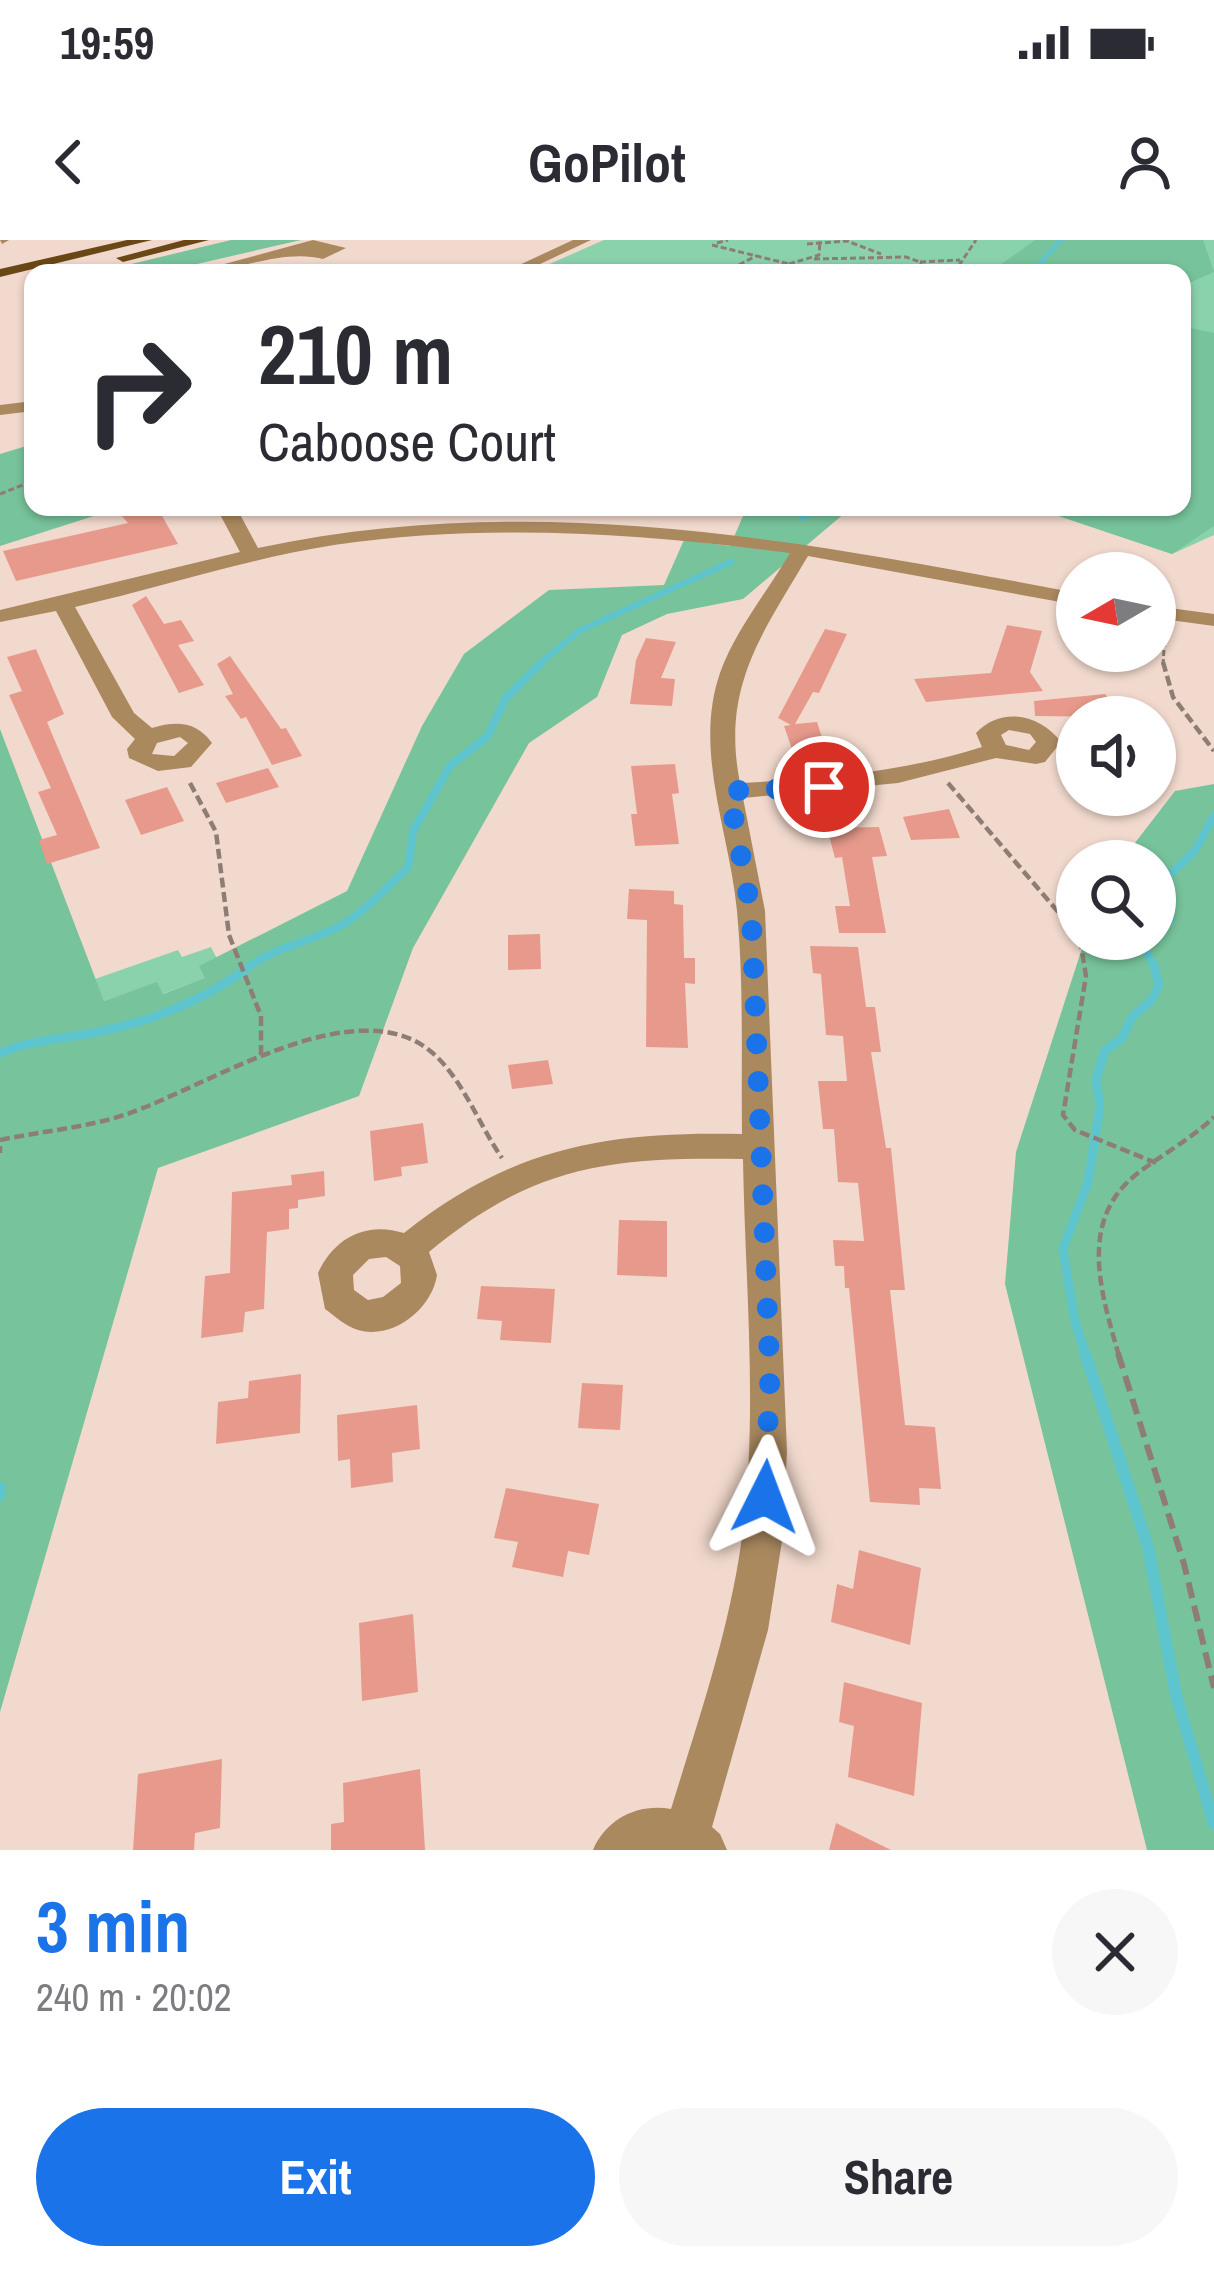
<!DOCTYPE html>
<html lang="en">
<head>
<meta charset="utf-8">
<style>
	:root { --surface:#fff; --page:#f7f7f7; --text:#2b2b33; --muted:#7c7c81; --accent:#1a73e8 }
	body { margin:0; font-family:"Archivo Narrow",sans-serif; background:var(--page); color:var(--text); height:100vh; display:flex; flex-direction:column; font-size:45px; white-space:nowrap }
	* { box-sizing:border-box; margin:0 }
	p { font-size:39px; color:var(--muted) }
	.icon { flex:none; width:66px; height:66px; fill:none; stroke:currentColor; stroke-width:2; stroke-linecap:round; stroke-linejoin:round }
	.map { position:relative; height:1610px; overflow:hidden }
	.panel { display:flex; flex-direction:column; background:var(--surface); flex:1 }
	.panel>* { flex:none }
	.banner { position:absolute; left:24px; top:24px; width:1167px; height:252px; border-radius:24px; box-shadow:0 3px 9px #0004; background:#fff; color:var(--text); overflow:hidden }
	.needle { width:78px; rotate:261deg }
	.fabs { position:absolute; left:1056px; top:312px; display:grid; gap:24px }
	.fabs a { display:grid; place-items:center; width:120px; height:120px; border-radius:50%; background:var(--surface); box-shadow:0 3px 9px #0004; font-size:60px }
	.pin { position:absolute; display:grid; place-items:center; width:102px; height:102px; color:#fff; margin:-51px; border:6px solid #fff; border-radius:50%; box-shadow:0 3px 12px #0007 }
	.me { position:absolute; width:132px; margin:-66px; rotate:3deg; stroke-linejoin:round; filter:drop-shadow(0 0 9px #0008) }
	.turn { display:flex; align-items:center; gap:42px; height:252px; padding:0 36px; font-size:54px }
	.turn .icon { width:156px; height:156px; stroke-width:2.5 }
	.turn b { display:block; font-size:84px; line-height:102px }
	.round { display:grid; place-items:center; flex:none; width:126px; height:126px; border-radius:63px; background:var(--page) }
	.head { display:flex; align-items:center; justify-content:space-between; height:204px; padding:0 36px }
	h1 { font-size:72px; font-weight:700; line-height:90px; color:var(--accent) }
	.primary-button { display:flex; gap:24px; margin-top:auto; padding:24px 36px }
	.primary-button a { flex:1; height:138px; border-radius:72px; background:var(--accent); color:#fff; font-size:48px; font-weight:700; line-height:138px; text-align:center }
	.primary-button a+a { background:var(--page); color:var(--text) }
	.status { display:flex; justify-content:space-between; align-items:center; height:84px; padding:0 60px; background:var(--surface); direction:ltr }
	.status svg { height:33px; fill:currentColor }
	header { display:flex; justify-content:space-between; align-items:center; height:156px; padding:0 36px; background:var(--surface); font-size:54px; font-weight:700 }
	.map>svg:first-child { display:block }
</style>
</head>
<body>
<div class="status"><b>19:59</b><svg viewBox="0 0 49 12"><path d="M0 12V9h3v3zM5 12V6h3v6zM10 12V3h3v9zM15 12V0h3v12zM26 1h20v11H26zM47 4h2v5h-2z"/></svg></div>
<header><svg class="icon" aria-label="back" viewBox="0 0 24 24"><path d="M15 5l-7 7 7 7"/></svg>GoPilot<svg class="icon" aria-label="person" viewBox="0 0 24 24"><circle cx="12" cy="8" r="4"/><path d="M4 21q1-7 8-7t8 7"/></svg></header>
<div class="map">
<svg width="1214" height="1610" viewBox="0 0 1214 1610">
	<rect width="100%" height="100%" fill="#f2d9cd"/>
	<path fill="#8ad2ab" d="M604 0H1214V295L1172 314 1032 267H1182V33H529Z
		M211 707 217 719 200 726 206 738 162 754 156 743 104 761 95 739 178 710 182 717Z"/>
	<path fill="#77c39b" d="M231 0H301L158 33H94Z
		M1035 0H1203L1214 32 1182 46V33H989Z
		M1182 86 1214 93V286L1172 314 1032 267H1182Z
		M33 204V267H93L100 274 0 306V214Z
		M747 267H852L743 359 667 374 622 395 597 457 529 503 413 708 359 856 158 928 0 1472V489L104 761 157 742 163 754 205 738 199 726 347 651 422 486 464 414 549 350 664 345 684 300 730 306Z
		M1214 544V1610H1147L1005 1044 1016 912 1085 699H1155V621H1121L1175 551Z"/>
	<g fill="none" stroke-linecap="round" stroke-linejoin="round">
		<path stroke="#5ec5ce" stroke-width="4.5" d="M1031 33 1061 0"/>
		<path stroke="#5ec5ce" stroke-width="6" d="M803 278 822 267
			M538 425 579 391 731 322"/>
		<path stroke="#5ec5ce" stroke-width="8" d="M1155 695 1171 680 1157 647 1195 611 1214 576
			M1149 699 1146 712 1156 729
			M246 729C275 706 309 703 342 685 366 671 387 646 408 628L413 591 450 526 488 496 505 459 542 422"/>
		<path stroke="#5ec5ce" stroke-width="9" d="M0 813C33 799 67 799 102 791 156 780 206 759 250 726
			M1086 1116 1075 1082 1063 1009 1088 942 1100 867 1096 839 1105 811 1123 797 1132 777 1151 761 1159 745 1154 726"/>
		<path stroke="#5ec5ce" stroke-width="12" d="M1085 1113 1148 1307 1176 1455 1214 1584
			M0 1248V1255"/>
	</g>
	<path fill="#e79a8b" d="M114 267H157L178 304 16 341 3 311 128 283Z
		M146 356 164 384 181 380 194 401 178 405 204 445 179 453 132 365Z
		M1007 385 1042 391 1030 432 1043 451 926 462 914 439 991 433Z
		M825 389 847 394 819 453 813 452 795 484 817 482 826 510 793 512 784 486 791 485 778 478Z
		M646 398 676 402 661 438 675 439 672 466 630 464 636 420Z
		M36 409 64 474 47 482 100 608 47 624 39 600 57 595 38 552 51 548 9 455 22 451 7 417Z
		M230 416 281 489 286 488 302 516 272 525 246 477 241 479 225 456 233 454 217 424Z
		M1105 454 1123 477 1035 476 1034 461Z
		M675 524 679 553 672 554 679 604 635 606 631 574H637L631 526Z
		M268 528 279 547 226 563 216 543Z
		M167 547 184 581 141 595 125 560Z
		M949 569 960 598 911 600 903 577Z
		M879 587 887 616 872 617 886 693H839L835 666H850L842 617 835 618 827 588Z
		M629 649 674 651V664L683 665 684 718H695V744L685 743 688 808 646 807 647 680 627 679Z
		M540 694 541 729 508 730V695Z
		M810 706 858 707 866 767H875L881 812H871L886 908H891L905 1050H890L905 1185 935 1187 941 1249 919 1248 920 1265 870 1262 849 1048H845L844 1026H835L833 1000 864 1001 858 943 838 942 834 889H823L818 841H847L843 796 826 795 821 734 813 733Z
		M548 820 553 844 512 849 508 825Z
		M423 883 428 923 401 927 402 936 374 941 370 891Z
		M324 931 325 956 298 960V968L289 969V989L267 992 264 1069 245 1072 243 1092 201 1098 205 1036 230 1033 232 952 292 945 291 935Z
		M619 980 667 981V1037L617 1035Z
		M481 1046 555 1049 551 1103 500 1100 502 1081 477 1079Z
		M301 1134 300 1193 216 1204 218 1162 248 1158 249 1141Z
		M582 1143 623 1145 620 1190 578 1188Z
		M417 1165 420 1209 392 1213 393 1242 351 1248 350 1219 338 1221 337 1175Z
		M506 1248 599 1264 589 1315 568 1311 563 1337 512 1327 518 1302 494 1298Z
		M859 1310 921 1328 910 1405 831 1382 837 1344 853 1349Z
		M413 1374 418 1452 362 1461 359 1383Z
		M844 1442 922 1463 914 1556 848 1537 854 1486 839 1482Z
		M222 1519 220 1588 195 1593 194 1610H133L138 1534Z
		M420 1529 425 1610H331V1584L344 1582 343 1543Z
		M836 1583 891 1610H829Z"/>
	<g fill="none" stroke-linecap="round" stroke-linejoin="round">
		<path stroke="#8e7d74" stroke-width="3" stroke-dasharray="6 3" stroke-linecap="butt" d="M717 3 728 0
			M807 4 847 1 881 14
			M712 5 789 24 798 33
			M814 19 906 17 920 22 922 29 917 33
			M920 22 960 20
			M789 24 819 15 820 1
			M723 33 756 16
			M954 33 976 0
			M0 254 33 241
			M1163 425 1165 392"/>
		<path stroke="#8e7d74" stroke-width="4.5" stroke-dasharray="10 4.5" stroke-linecap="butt" d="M1163 422 1173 457 1214 511
			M190 543 216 592 229 695 261 776V817
			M948 543 1077 694
			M1080 699 1086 736 1063 875 1075 890 1156 923
			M0 900C42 891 86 888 127 874 203 848 335 761 415 801 457 822 476 881 502 918
			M0 906V913
			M1119 1116C1101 1053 1077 980 1138 933 1163 914 1191 899 1214 877"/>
		<path stroke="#8e7d74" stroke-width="6" stroke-dasharray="16 8" stroke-linecap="butt" d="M1118 1113 1184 1324 1214 1448"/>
		<path fill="#aa895f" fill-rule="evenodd" d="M0 0H9L2 4Z
			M313 0 346 8 323 19C281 8 234 33 191 33Z
			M573 0H591L521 33H502Z
			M33 161V171L0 175V165Z
			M216 267H236L258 308C536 249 804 301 1077 353V365L808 316C762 394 721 447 740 543 822 539 903 532 982 507L976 493C1001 466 1040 474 1061 502L1045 522 1036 524 996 518 898 543 743 558 765 671 787 1212 782 1301 768 1390 712 1587 720 1594 727 1610H593C606 1579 638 1563 671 1569 698 1481 728 1395 741 1304 759 1178 745 1046 743 919 609 917 534 925 429 1012L437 1035C432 1069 393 1100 358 1090 345 1086 335 1076 325 1069L318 1033C334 998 366 981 404 993 512 907 607 891 742 894 741 820 744 744 737 671 730 593 693 511 720 433 735 391 767 352 790 313 638 293 486 283 334 305 246 319 162 347 75 367L134 473 152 488C176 481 196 481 212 503L191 527 158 531 129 518 127 509 135 499 112 477 56 371 0 382V370L240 312ZM1009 490 1030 494 1036 502 1029 510 1006 505 1001 495ZM180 497 188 503 174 516 152 514 157 503ZM386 1017 400 1026 401 1043 383 1057 368 1060 354 1050 353 1035 369 1019Z
			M1155 366 1214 374V386L1155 378Z"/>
		<path fill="#6a4815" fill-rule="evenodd" d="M127 0H152L0 37V29Z
			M184 0H209L123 22 116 18Z"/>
	</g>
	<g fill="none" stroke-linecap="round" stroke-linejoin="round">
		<path stroke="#1a73e8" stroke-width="21" stroke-dasharray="0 37.8" d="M765 1257 770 1135 753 713 751 671 729 551 824 547"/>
	</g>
</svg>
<div class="fabs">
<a><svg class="needle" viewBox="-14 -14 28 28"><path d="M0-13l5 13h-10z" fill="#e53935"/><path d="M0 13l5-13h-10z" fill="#7c7c81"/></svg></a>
<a><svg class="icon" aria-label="sound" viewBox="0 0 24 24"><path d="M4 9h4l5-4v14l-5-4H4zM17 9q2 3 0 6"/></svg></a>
<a><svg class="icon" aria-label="search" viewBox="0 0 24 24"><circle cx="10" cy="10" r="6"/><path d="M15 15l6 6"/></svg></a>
</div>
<div class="pin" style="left:824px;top:547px;background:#d93025"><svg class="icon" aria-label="arrive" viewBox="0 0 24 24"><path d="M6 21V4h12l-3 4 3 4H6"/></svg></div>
<svg class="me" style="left:765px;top:1257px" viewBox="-20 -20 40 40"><path d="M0-17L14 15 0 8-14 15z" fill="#1a73e8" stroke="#fff" stroke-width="4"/></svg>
<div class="banner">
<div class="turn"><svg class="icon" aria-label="right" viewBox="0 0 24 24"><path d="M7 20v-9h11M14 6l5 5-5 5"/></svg><div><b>210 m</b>Caboose Court</div></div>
</div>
</div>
<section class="panel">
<div class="head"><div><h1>3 min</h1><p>240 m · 20:02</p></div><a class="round"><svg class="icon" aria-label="close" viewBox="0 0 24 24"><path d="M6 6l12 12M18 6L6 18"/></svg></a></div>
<div class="primary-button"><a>Exit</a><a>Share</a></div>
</section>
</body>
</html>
